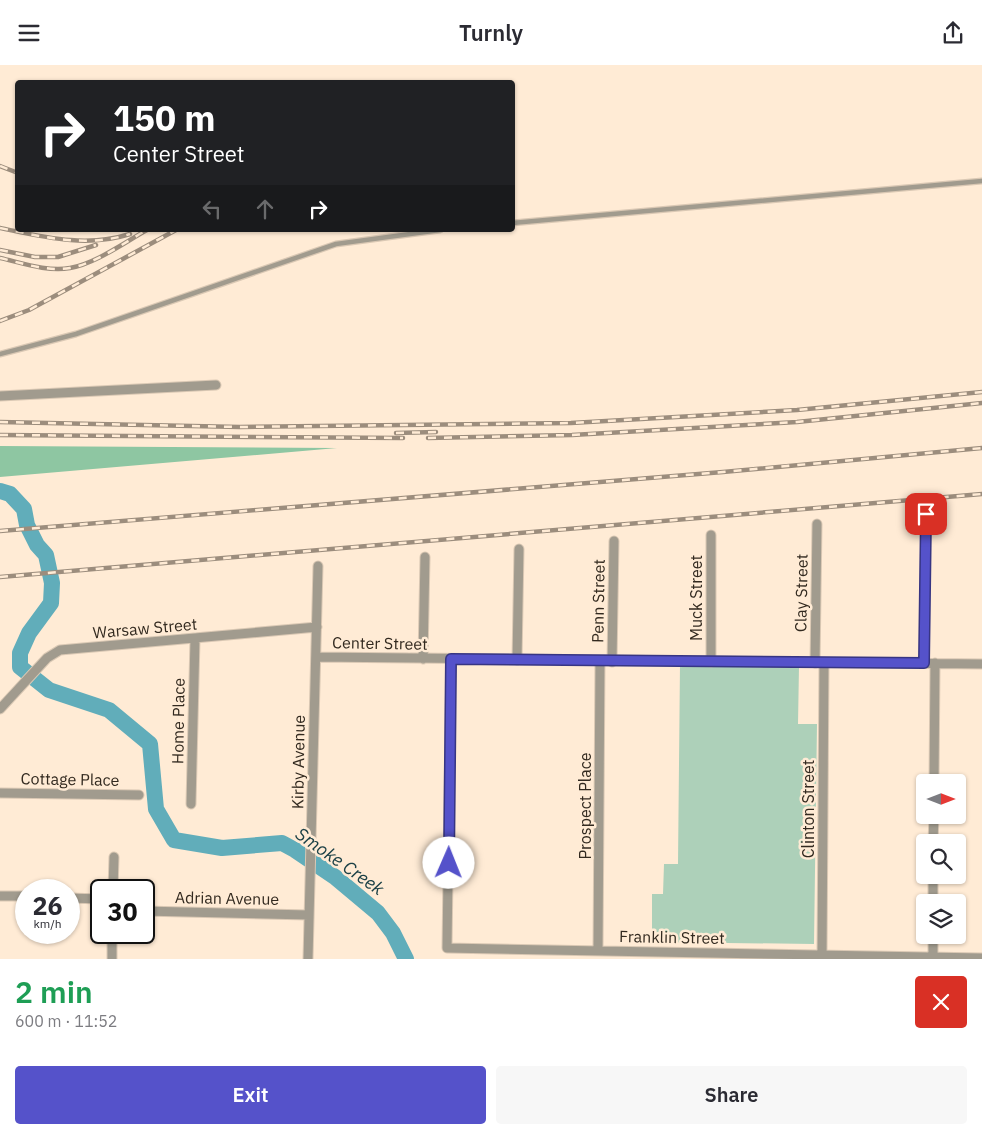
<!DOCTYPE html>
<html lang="en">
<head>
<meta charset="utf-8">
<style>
	:root { --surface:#fff; --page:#f7f7f7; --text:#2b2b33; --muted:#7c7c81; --accent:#5552ca }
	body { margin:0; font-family:"IBM Plex Sans",sans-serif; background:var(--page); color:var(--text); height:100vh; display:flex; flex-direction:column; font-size:19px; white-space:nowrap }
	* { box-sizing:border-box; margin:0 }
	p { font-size:16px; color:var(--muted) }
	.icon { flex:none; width:28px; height:28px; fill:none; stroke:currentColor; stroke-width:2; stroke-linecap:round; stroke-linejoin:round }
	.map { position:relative; height:894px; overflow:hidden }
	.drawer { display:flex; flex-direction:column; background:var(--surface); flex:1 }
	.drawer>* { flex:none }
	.hud { position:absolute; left:15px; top:15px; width:500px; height:152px; border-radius:5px; box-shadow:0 1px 4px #0004; background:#202124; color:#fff; overflow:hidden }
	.needle { width:32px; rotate:90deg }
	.fabs { position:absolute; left:916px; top:709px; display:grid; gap:10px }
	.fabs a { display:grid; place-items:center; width:50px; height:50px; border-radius:5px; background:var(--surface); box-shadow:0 1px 4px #0004; font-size:25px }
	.speed { position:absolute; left:15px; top:814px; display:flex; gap:10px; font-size:25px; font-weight:700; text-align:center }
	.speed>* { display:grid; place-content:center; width:65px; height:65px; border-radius:50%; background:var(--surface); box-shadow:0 1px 4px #0004; line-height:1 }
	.speed small { font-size:12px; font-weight:400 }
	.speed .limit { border:2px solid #111; border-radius:8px; background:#fff; color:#111 }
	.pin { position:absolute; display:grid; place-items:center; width:42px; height:42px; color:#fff; margin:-21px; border-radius:10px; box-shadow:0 2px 8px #0006 }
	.me { position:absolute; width:55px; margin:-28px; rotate:1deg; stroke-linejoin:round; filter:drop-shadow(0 0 4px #0008) }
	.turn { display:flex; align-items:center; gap:18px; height:105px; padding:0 15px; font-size:22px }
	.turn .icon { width:65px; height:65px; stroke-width:2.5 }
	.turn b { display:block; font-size:35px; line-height:42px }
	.lanes { display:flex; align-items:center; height:48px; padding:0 15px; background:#0003; justify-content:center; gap:25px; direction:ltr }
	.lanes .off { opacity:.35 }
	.round { display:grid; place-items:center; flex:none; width:52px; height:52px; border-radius:5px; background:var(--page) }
	.headline { display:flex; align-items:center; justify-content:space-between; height:85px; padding:0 15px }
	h1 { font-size:30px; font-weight:600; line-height:38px; color:#1e9e55 }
	.action { display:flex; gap:10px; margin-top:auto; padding:10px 15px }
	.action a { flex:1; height:58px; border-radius:5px; background:var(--accent); color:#fff; font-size:20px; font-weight:600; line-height:58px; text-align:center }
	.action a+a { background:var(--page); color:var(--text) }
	header { display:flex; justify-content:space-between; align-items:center; height:65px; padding:0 15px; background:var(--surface); font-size:22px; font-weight:600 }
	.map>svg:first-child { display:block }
</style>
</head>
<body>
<header><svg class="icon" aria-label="menu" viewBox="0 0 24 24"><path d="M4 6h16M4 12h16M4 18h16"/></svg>Turnly<svg class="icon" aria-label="share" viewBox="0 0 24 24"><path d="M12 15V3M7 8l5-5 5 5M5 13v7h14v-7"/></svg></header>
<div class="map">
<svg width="982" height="894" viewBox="0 0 982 894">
	<rect width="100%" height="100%" fill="#ffebd5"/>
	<path fill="#add0b9" d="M680 599 799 601 798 659H817L814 879 652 877V829H663L664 799H678Z"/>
	<path fill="#8ec6a2" d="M0 381 337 383 0 412Z"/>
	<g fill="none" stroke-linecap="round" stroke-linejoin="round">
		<path stroke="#61adba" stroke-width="16" d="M0 426 10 429 24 444 27 460 37 480 46 490 52 518 51 538 29 568 20 588V602L49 625 109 645 150 679 156 744 174 775 222 783 282 778 295 785 335 812 378 848 393 868 406 894"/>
		<defs>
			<path id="lane" d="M512 158 982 116
				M0 289 76 269 336 179 440 165"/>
			<path id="street" d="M0 331 216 320
				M711 470V597
				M317 592 982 599
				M423 594 425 492
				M451 594 447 883 982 893
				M517 595 519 484
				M612 597 614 476
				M815 598 817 459
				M924 598 926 449
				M0 644 47 593 60 585 317 562
				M934 718 935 598
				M0 728 139 730
				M191 739 195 574
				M933 778 934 750
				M113 825 114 792
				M0 831H26
				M69 833 101 834
				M933 838V810
				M144 846 309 850
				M933 870V892
				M598 886 600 596
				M822 890 824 598
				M112 894V868
				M308 894 318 501"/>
		</defs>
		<use href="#lane" stroke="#dac8b4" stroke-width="7"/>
		<use href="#street" stroke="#dac8b4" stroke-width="11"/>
		<use href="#lane" stroke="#a19b8e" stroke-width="4.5"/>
		<use href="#street" stroke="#a19b8e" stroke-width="9"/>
		<defs>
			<path id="rail" d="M0 101 18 108
				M0 163C44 172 86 183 130 169
				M0 185 35 192H58L96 180
				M0 193C22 198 47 207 70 203 95 199 125 177 147 165
				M0 256 29 245 176 165
				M0 357 240 362 571 358 797 345 982 327
				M396 368 436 367
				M0 370 403 373
				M428 373 572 370 797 357 982 338
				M0 466 723 407 982 383
				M0 512 982 429"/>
		</defs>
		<use href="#rail" stroke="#9c8d7d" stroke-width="4.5"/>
		<use href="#rail" stroke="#ffebd5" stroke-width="2.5" stroke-dasharray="8" stroke-linecap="butt"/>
	</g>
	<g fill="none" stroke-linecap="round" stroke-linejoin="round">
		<defs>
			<path id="route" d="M449 798 451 594 924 598 926 449"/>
		</defs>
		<use href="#route" stroke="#373583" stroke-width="12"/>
		<use href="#route" stroke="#5552ca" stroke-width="9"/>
	</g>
	<g text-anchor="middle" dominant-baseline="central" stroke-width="5" stroke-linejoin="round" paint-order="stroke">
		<g font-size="16" fill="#32291f" stroke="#ffebd5">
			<text transform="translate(801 528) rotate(-89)">Clay Street</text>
			<text transform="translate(696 533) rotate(-90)">Muck Street</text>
			<text transform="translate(598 536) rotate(-89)">Penn Street</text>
			<text transform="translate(145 563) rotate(-5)">Warsaw Street</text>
			<text transform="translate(380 578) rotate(1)">Center Street</text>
			<text transform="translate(178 656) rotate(-89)">Home Place</text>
			<text transform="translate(298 697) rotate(-89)">Kirby Avenue</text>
			<text transform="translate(70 714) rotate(1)">Cottage Place</text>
			<text transform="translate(585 741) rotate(-90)">Prospect Place</text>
			<text transform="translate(808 744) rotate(-90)">Clinton Street</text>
			<text transform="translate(227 833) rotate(1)">Adrian Avenue</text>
			<text transform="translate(672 872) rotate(1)">Franklin Street</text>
		</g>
		<g font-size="18" font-style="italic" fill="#1b4046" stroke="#ffebd5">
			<text transform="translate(340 796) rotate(35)">Smoke Creek</text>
		</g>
	</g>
</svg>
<div class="fabs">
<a><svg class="needle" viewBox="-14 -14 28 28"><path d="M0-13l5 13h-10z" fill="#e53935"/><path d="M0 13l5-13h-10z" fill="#7c7c81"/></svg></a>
<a><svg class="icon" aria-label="search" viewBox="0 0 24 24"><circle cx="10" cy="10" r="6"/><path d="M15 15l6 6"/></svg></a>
<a><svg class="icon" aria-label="layers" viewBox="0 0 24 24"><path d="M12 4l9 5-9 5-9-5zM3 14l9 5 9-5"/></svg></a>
</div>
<div class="speed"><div>26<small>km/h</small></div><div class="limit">30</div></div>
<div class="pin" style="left:926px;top:449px;background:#d93025"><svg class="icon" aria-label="arrive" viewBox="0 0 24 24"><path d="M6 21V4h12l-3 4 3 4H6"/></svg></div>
<svg class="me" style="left:449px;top:798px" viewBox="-20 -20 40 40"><circle r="19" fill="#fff"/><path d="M0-13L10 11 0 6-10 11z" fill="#5552ca"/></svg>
<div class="hud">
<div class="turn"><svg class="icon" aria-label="right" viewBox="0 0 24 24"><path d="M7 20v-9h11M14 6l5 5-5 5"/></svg><div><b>150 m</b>Center Street</div></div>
<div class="lanes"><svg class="icon off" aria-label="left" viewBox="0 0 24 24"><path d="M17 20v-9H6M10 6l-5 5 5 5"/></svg><svg class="icon off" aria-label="ahead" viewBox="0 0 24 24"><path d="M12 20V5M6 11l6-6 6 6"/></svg><svg class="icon" aria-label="right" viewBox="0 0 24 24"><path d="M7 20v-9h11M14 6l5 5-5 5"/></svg></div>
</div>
</div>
<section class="drawer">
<div class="headline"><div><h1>2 min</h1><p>600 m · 11:52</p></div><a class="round" style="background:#d93025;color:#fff"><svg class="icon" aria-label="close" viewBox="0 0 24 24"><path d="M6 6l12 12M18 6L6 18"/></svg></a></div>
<div class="action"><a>Exit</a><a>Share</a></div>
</section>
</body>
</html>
